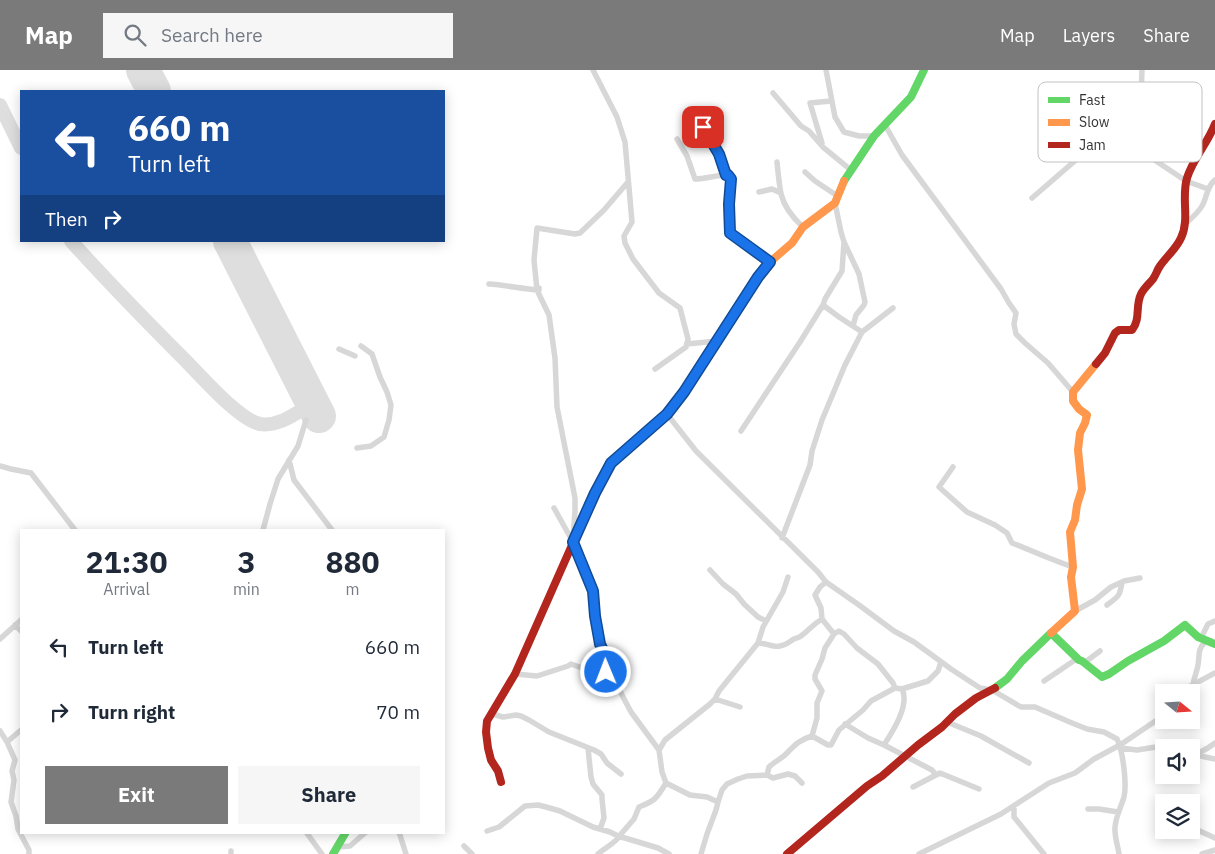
<!DOCTYPE html>
<html lang="en">
<head>
<meta charset="utf-8">
<style>
	:root { --surface:#fff; --page:#f6f6f7; --text:#1f2937; --muted:#747a83; --accent:#7a7a7a }
	body { margin:0; font-family:"IBM Plex Sans",sans-serif; background:var(--page); color:var(--text); height:100vh; display:flex; flex-direction:column; font-size:19px; white-space:nowrap }
	* { box-sizing:border-box; margin:0 }
	p { font-size:16px; color:var(--muted) }
	.icon { flex:none; width:28px; height:28px; fill:none; stroke:currentColor; stroke-width:2; stroke-linecap:round; stroke-linejoin:round }
	.map { position:relative; flex:1; overflow:hidden }
	.sheet { position:absolute; left:20px; top:459px; width:425px; height:305px; display:flex; flex-direction:column; background:var(--surface); border-radius:0px; box-shadow:0 2px 12px #0003 }
	.sheet>* { flex:none }
	.guide { position:absolute; left:20px; top:20px; width:425px; height:152px; border-radius:0px; box-shadow:0 2px 12px #0003; background:#1a4fa0; color:#fff; overflow:hidden }
	.needle { width:32px; rotate:108deg }
	.fabs { position:absolute; left:1155px; top:614px; display:grid; gap:10px }
	.fabs a { display:grid; place-items:center; width:45px; height:45px; border-radius:0px; background:var(--surface); box-shadow:0 2px 12px #0003; font-size:25px }
	.pin { position:absolute; display:grid; place-items:center; width:42px; height:42px; color:#fff; margin:-21px; border-radius:10px; box-shadow:0 2px 8px #0006 }
	.me { position:absolute; width:55px; margin:-28px; rotate:359deg; stroke-linejoin:round; filter:drop-shadow(0 0 4px #0008) }
	.turn { display:flex; align-items:center; gap:18px; height:105px; padding:0 25px; font-size:22px }
	.turn .icon { width:65px; height:65px; stroke-width:2.5 }
	.turn b { display:block; font-size:35px; line-height:42px }
	.then { display:flex; align-items:center; height:48px; padding:0 25px; background:#0003; gap:10px; font-size:19px }
	.eta { display:flex; justify-content:space-evenly; align-items:center; height:85px; text-align:center }
	.eta b { font-size:30px; font-weight:700; line-height:35px }
	.cta { display:flex; gap:10px; margin-top:auto; padding:10px 25px }
	.cta a { flex:1; height:58px; border-radius:0px; background:var(--accent); color:#fff; font-size:20px; font-weight:700; line-height:58px; text-align:center }
	.cta a+a { background:var(--page); color:var(--text) }
	ul { padding:0; list-style:none }
	li { display:flex; align-items:center; gap:15px; height:65px; padding:0 25px }
	li div { flex:1 }
	li b { display:block; font-size:19px }
	li em { font-style:normal }
	header { display:flex; align-items:center; gap:30px; box-sizing:border-box; height:70px; padding:0 25px; background:var(--accent); color:#fff }
	header strong { font-size:24px }
	nav { display:flex; gap:28px; margin-inline-start:auto; font-size:18px }
	.search { width:350px; height:45px; background:var(--page); display:flex; align-items:center; gap:12px; box-sizing:border-box; padding:0 18px; border-radius:0px; color:var(--muted); font-size:19px }
	.map>svg:first-child { display:block }
</style>
</head>
<body>
<header>
<strong>Map</strong>
<div class="search"><svg class="icon" aria-label="search" viewBox="0 0 24 24"><circle cx="10" cy="10" r="6"/><path d="M15 15l6 6"/></svg>Search here</div>
<nav><a>Map</a><a>Layers</a><a>Share</a></nav>
</header>
<div class="map">
<svg width="1215" height="784" viewBox="0 0 1215 784">
	<rect width="100%" height="100%" fill="#fff"/>
	<g fill="none" stroke-linecap="round" stroke-linejoin="round">
		<path stroke="#dedede" stroke-width="14" d="M0 35 21 78
			M71 171C108 212 146 251 185 290 201 306 239 350 260 354 280 357 297 342 313 333"/>
		<path stroke="#dedede" stroke-width="34" d="M143 0 154 21
			M230 171 319 346"/>
		<path stroke="#d7d7d7" stroke-width="5.5" d="M593 0 617 47 625 72 632 152 624 166 625 173 633 189 659 223 680 238 688 269 686 277 655 299
			M826 0 835 47 844 62 859 66H874
			M773 23 801 56 809 61 823 77 851 100
			M693 43 719 84 726 105
			M885 55 902 85 1001 219 1009 233 1016 243 1014 254 1016 264 1025 273 1048 293 1073 322
			M1112 60 1126 71 1186 111 1208 119
			M677 69 687 86 695 109C706 109 716 105 727 105L731 109 729 133 730 163 770 192
			M822 73 810 33 831 31
			M777 92C778 102 779 113 781 124 784 136 793 148 803 157
			M805 102 815 111 836 125 835 133 841 162 844 172 859 204 865 232 864 235 856 245 853 256
			M759 122 772 119 781 123
			M1032 128 1136 38 1141 28 1142 0
			M1185 154C1192 148 1198 143 1202 136 1207 127 1207 116 1215 110
			M489 214C506 215 522 219 539 220V218
			M823 235 839 247 862 262
			M687 274 717 271
			M339 279 355 286
			M667 344 696 381 818 502 826 512 820 517 815 525 821 538 822 549 834 564 825 578 822 589 815 605V609L822 621 817 633V648L812 666
			M741 361 800 272 823 235 825 229 842 201 844 172
			M357 378 371 376 384 367 389 350 391 335 387 322 380 307 372 284 361 276
			M289 390 294 410 332 460
			M0 396 11 399 31 403 75 460
			M953 397 939 417 967 442 995 455 1007 463 1012 473C1033 481 1052 490 1073 497
			M554 438 573 472 593 521 595 546 600 574 622 625 631 642 659 680 662 702 666 713 690 725 707 727 718 732 716 740 707 764 701 784
			M263 460 270 434 278 409 298 376 306 350
			M782 468 810 395 812 381 822 350 845 295 862 262 893 238
			M573 469 575 441V428L557 337 555 288 549 245 537 220 534 190 537 158 575 164 580 163 604 140 628 112
			M710 500 723 514 736 524 744 534 758 547 766 551
			M826 512 859 535 894 561 914 572 951 599 980 618 992 620 1021 637H1035L1072 653 1087 659 1104 662 1117 669C1123 681 1127 714 1124 727 1121 737 1116 746 1115 757 1114 765 1118 776 1119 784
			M1107 535C1119 526 1120 526 1122 512
			M1075 541 1095 530 1111 517 1124 511 1140 508
			M15 555 21 561
			M834 564 839 561 844 564 857 578 878 594 893 613 895 618
			M0 569 21 550
			M758 573C767 573 773 578 780 576 788 575 788 572 794 569 796 568 799 568 801 566 809 560 812 555 822 549
			M1084 593 1100 581
			M515 604 537 606 568 596 571 594 596 603H601L613 602
			M1044 611 1075 590H1079
			M1193 615C1194 608 1197 601 1198 595 1200 585 1197 580 1205 572L1202 566 1208 554 1215 551
			M1181 622 1185 619 1215 603
			M715 629 740 637
			M492 644 503 647 516 645 521 646 529 650 549 662 594 680 601 684 607 693 621 704
			M947 652 981 666 1029 693
			M845 654 868 668 884 675 932 700 936 705 940 703 979 719
			M21 660 7 672 15 690 12 701 14 710 11 732 16 746 18 759 29 780V784
			M0 661 7 672
			M884 675C893 661 910 635 902 619
			M588 678 591 707 593 714 602 725V729L604 748 600 759
			M1121 678 1137 680 1156 677 1164 680
			M659 680 665 670 710 634 715 629 719 621 758 573 763 557 783 522 788 507
			M1191 685C1200 684 1208 678 1215 673
			M1196 685 1215 689
			M767 705 769 697C774 692 781 689 786 684 795 675 799 670 812 666L828 675H831L839 660 863 640 871 631 895 618 902 619 928 611 938 601 941 592
			M913 717 936 705
			M718 732 722 720 727 714 738 709 747 706 767 705 773 708 788 704 795 706 802 713
			M1014 736V747L1044 784
			M1088 739H1099L1118 742
			M1191 757 1215 768
			M487 761 499 757 525 736 538 735 546 737 560 741 593 757 610 762 620 767 625 768 658 778 669 784
			M306 762 322 784
			M399 762 406 784
			M464 776 472 784
			M338 777 350 776 366 762
			M231 781V784
			M598 784C606 777 616 773 621 764L634 749 639 737C655 731 657 728 666 713
			M919 784 1001 744 1049 713 1075 703 1094 689 1120 675 1157 650 1164 642
			M1202 784 1215 780"/>
		<path stroke="#63d668" stroke-width="8" d="M844 111 874 66 911 27 924 0
			M995 618 1007 609 1022 591 1051 563 1079 590 1082 591 1102 607 1109 604 1128 591 1164 571 1185 555 1198 567 1215 574
			M333 784 346 762"/>
		<path stroke="#ff974d" stroke-width="8" d="M668 342 684 322 758 207 770 192 792 173 803 157 835 133 844 111
			M1051 563 1075 541 1071 507 1073 497 1070 462 1075 450 1077 435 1082 419 1078 380 1080 363 1085 353 1087 345 1079 339 1073 331V322L1096 294"/>
		<path stroke="#b3261e" stroke-width="8" d="M1096 294 1105 283 1115 263 1119 260H1132C1141 249 1135 236 1141 224 1144 218 1149 214 1153 209 1156 205 1157 200 1160 196 1167 186 1176 179 1181 168 1190 149 1181 128 1187 108 1193 88 1208 73 1215 54
			M501 712 498 701 491 690 488 678 486 662 487 651 515 604 595 423 611 393 668 342
			M787 784 867 716 882 706 918 675 942 657 955 644 976 628 995 618"/>
	</g>
	<g fill="none" stroke-linecap="round" stroke-linejoin="round">
		<defs>
			<path id="route" d="M606 602H613L600 574 595 546 593 521 573 472 595 423 611 393 667 344 684 322 758 207 770 192 730 163 729 134 731 109 728 105H726L719 84 703 57"/>
		</defs>
		<use href="#route" stroke="#114b97" stroke-width="12"/>
		<use href="#route" stroke="#1a73e8" stroke-width="9"/>
	</g>
	<rect x="1038" y="12" width="164" height="80" rx="8" fill="#fff" stroke="#c2c2c2" stroke-width="1"/>
	<rect x="1048" y="27" width="22" height="6" fill="#63d668"/>
	<rect x="1048" y="49" width="22" height="7" fill="#ff974d"/>
	<rect x="1048" y="72" width="22" height="6" fill="#b3261e"/>
	<g font-size="14" fill="#333">
		<text x="1079" y="35">Fast</text>
		<text x="1079" y="57">Slow</text>
		<text x="1079" y="80">Jam</text>
	</g>
</svg>
<div class="fabs">
<a><svg class="needle" viewBox="-14 -14 28 28"><path d="M0-13l5 13h-10z" fill="#e53935"/><path d="M0 13l5-13h-10z" fill="#747a83"/></svg></a>
<a><svg class="icon" aria-label="sound" viewBox="0 0 24 24"><path d="M4 9h4l5-4v14l-5-4H4zM17 9q2 3 0 6"/></svg></a>
<a><svg class="icon" aria-label="layers" viewBox="0 0 24 24"><path d="M12 4l9 5-9 5-9-5zM3 14l9 5 9-5"/></svg></a>
</div>
<div class="pin" style="left:703px;top:57px;background:#d93025"><svg class="icon" aria-label="arrive" viewBox="0 0 24 24"><path d="M6 21V4h12l-3 4 3 4H6"/></svg></div>
<svg class="me" style="left:606px;top:602px" viewBox="-20 -20 40 40"><circle r="17" fill="#1a73e8" stroke="#fff" stroke-width="3"/><path d="M0-11L8 9 0 5-8 9z" fill="#fff"/></svg>
<div class="guide">
<div class="turn"><svg class="icon" aria-label="left" viewBox="0 0 24 24"><path d="M17 20v-9H6M10 6l-5 5 5 5"/></svg><div><b>660 m</b>Turn left</div></div>
<div class="then">Then<svg class="icon" aria-label="right" viewBox="0 0 24 24"><path d="M7 20v-9h11M14 6l5 5-5 5"/></svg></div>
</div>
<section class="sheet">
<div class="eta">
<div><b>21:30</b><p>Arrival</p></div>
<div><b>3</b><p>min</p></div>
<div><b>880</b><p>m</p></div>
</div>
<ul>
<li><svg class="icon" aria-label="left" viewBox="0 0 24 24"><path d="M17 20v-9H6M10 6l-5 5 5 5"/></svg><div><b>Turn left</b></div><em>660 m</em></li>
<li><svg class="icon" aria-label="right" viewBox="0 0 24 24"><path d="M7 20v-9h11M14 6l5 5-5 5"/></svg><div><b>Turn right</b></div><em>70 m</em></li>
</ul>
<div class="cta"><a>Exit</a><a>Share</a></div>
</section>
</div>
</body>
</html>
